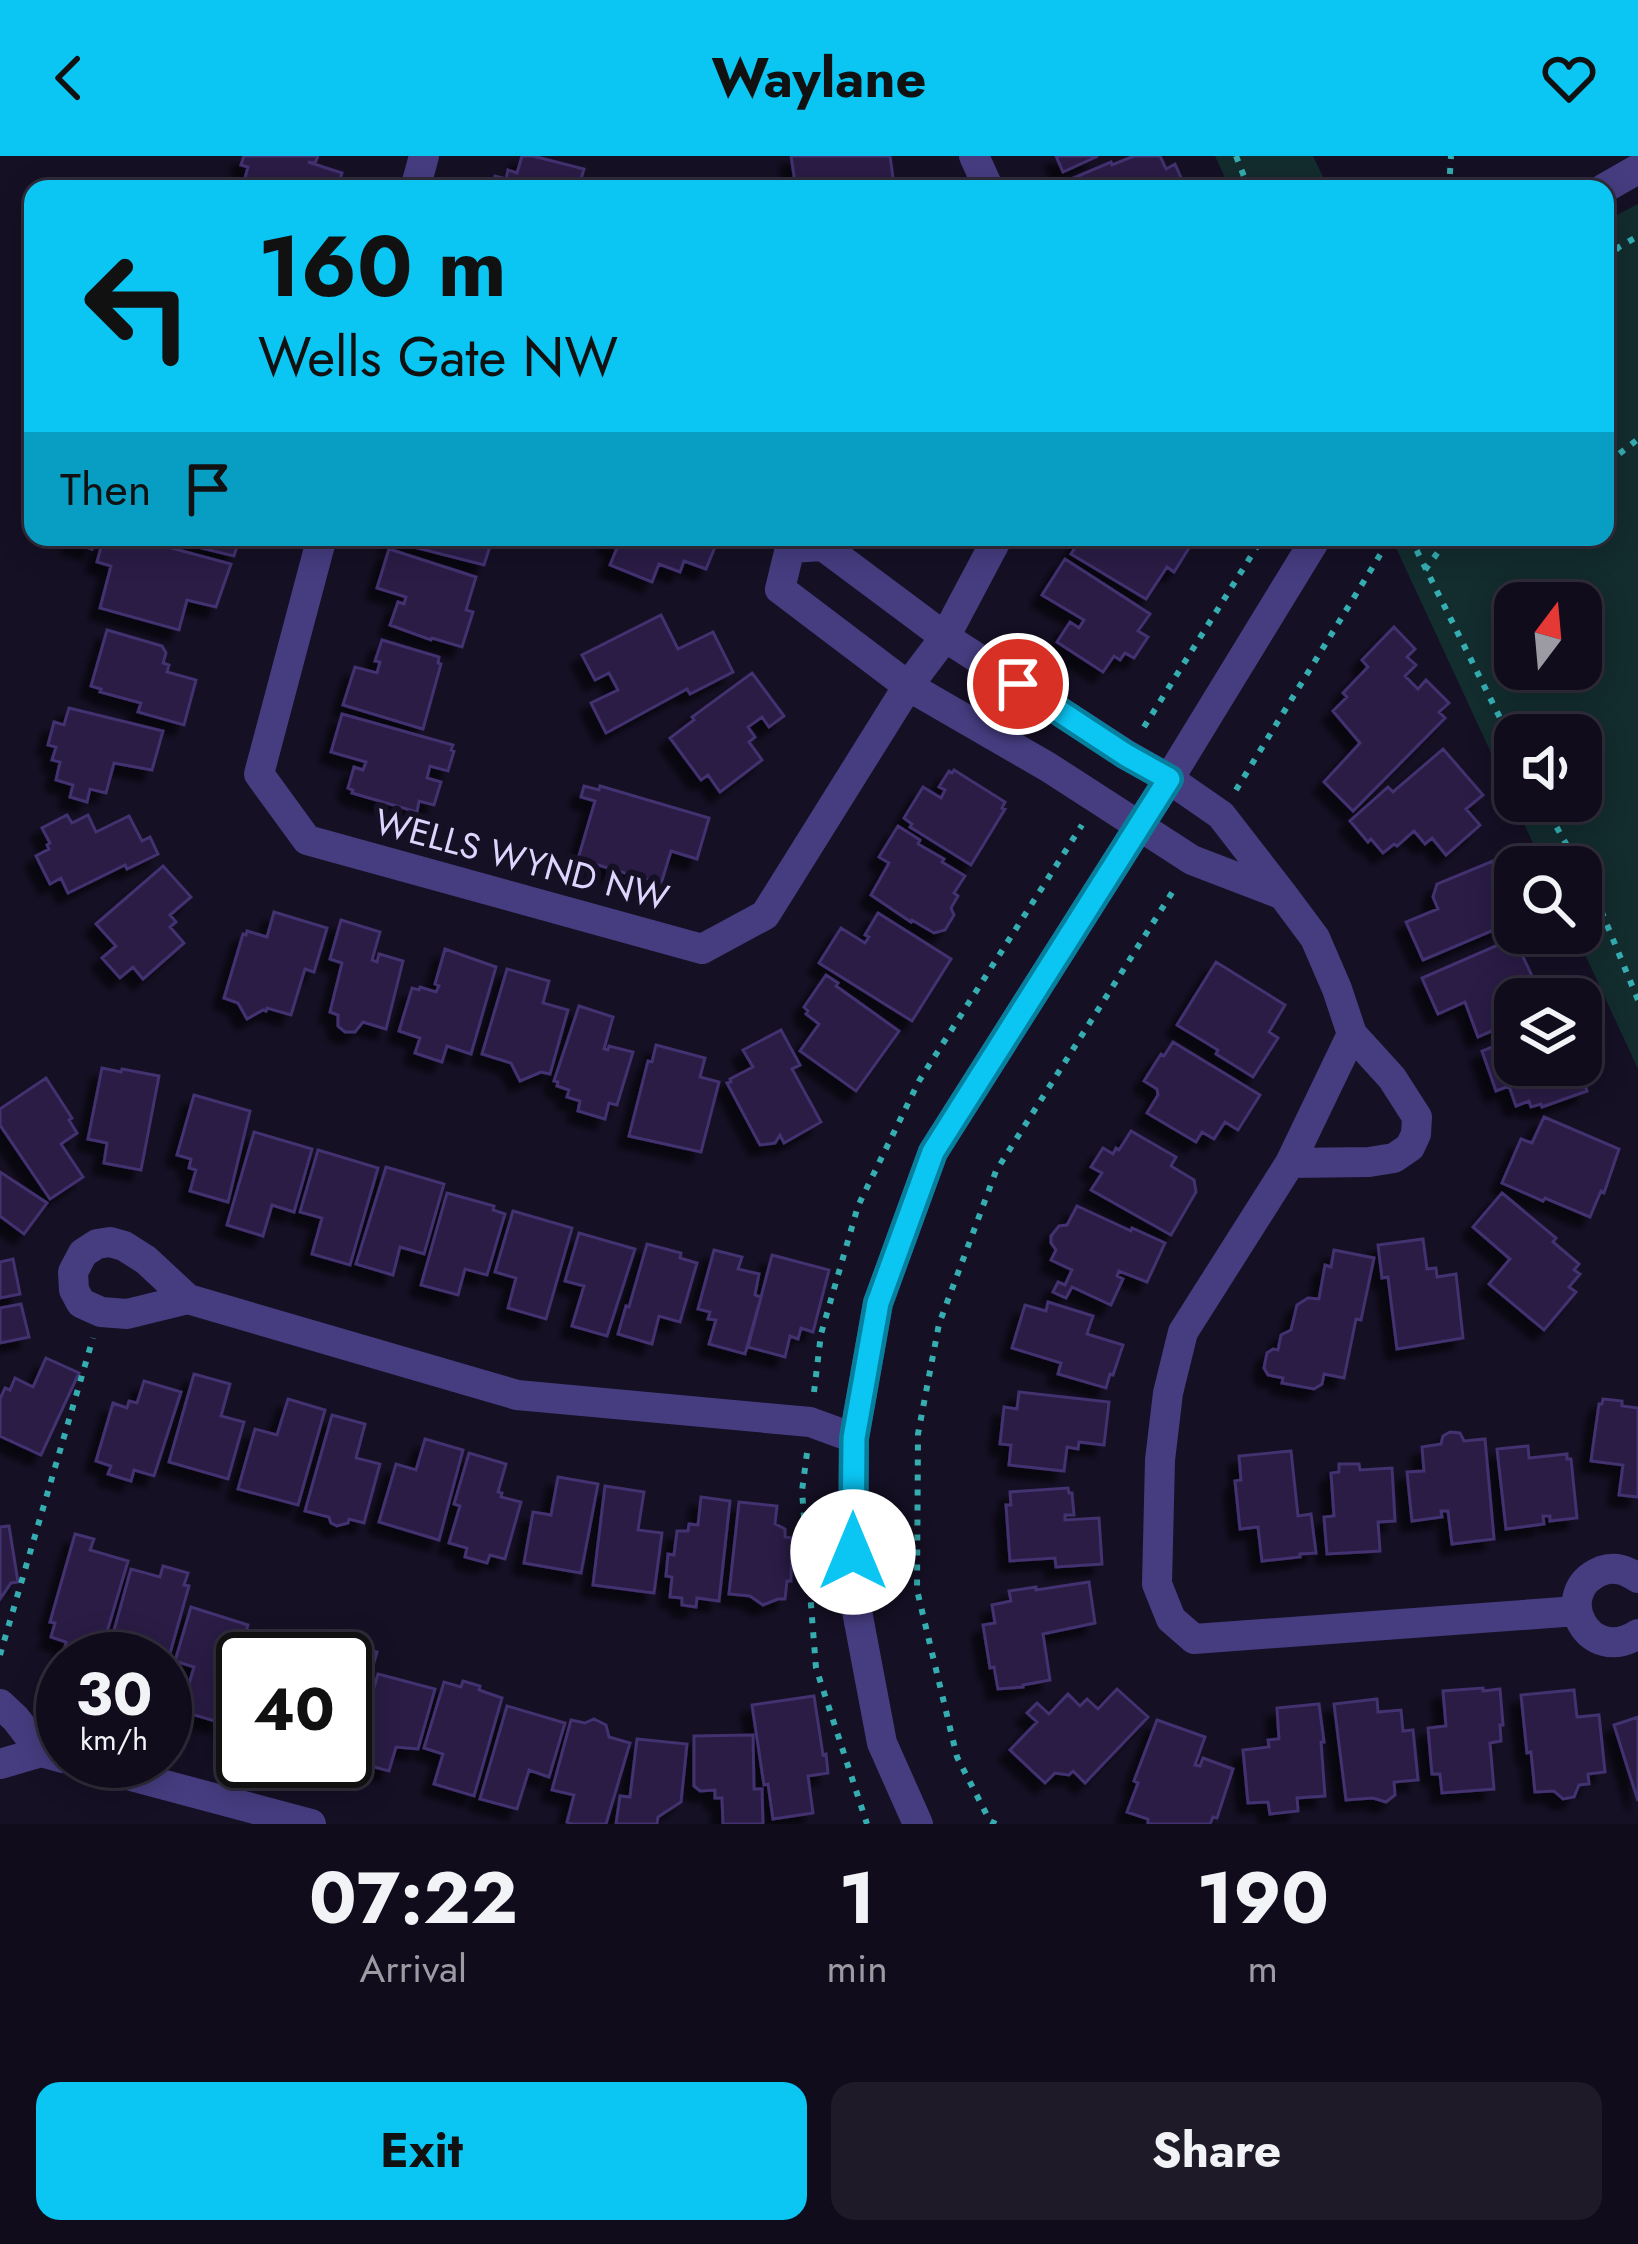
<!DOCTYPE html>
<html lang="en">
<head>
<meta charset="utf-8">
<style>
	:root { --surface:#100c1b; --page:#1e1a28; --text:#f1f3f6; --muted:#9c9ba3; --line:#302c3a; --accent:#0bc5f3 }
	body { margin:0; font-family:Jost,sans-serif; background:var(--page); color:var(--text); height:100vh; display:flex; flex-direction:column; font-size:45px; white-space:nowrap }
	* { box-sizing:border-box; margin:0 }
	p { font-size:39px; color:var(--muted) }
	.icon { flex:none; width:66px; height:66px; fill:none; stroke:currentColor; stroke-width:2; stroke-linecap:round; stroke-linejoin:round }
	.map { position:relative; height:1668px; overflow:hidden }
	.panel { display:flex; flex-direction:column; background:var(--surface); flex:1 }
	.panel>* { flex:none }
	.top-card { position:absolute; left:24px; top:24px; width:1590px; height:366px; border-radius:24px; box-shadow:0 6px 30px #0003,0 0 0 3px var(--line); background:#0bc5f3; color:#111; overflow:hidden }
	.needle { width:78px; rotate:16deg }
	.controls { position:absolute; left:1494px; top:426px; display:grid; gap:24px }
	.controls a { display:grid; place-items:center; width:108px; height:108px; border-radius:24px; background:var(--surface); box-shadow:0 6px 30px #0003,0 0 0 3px var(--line); font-size:60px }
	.speed { position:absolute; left:36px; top:1476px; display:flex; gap:24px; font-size:60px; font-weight:700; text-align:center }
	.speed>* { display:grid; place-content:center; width:156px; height:156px; border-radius:50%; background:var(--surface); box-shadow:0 6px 30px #0003,0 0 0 3px var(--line); line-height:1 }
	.speed small { font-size:30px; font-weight:400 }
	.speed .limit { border:6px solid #111; border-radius:18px; background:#fff; color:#111 }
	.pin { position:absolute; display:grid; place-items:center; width:102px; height:102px; color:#fff; margin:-51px; border:6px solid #fff; border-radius:50%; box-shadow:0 3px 12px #0007 }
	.me { position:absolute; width:132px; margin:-66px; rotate:0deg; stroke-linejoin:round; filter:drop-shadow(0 0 9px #0008) }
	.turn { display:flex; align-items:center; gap:42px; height:252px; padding:0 36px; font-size:54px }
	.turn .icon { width:156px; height:156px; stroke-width:2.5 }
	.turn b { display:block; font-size:84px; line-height:102px }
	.then { display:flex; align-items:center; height:114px; padding:0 36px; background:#0003; gap:24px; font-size:45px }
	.eta { display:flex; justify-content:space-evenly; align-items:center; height:204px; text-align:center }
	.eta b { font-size:72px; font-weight:700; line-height:84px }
	.action { display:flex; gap:24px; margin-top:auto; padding:24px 36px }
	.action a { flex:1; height:138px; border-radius:24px; background:var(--accent); color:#111; font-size:48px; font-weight:700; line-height:138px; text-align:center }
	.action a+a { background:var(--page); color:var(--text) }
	header { display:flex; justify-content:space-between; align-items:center; height:156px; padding:0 36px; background:var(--accent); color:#111; font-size:54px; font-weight:700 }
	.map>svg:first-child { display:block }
</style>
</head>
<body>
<header><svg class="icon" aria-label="back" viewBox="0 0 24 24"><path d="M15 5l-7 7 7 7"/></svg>Waylane<svg class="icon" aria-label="heart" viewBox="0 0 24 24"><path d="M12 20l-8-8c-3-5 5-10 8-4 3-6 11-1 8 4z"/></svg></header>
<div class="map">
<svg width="1638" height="1668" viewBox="0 0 1638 1668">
	<defs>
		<filter id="shadow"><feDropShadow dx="-10" dy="10" stdDeviation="3" flood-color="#0009"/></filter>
	</defs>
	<rect width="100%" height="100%" fill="#151024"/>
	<path fill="#132c2e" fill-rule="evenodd" d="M1215 0H1313L1329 33H1230Z
		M1638 48V913L1575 777H1581V711H1544L1391 381H1605V65ZM1515 447H1581V513H1515ZM1515 579H1581V645H1515Z"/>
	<path fill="#291d44" stroke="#42306f" stroke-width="3" filter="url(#shadow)" d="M244 0H318L315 7 308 6 342 17 337 33H242L248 11 241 9Z
		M522 0H533L584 13 578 33H491L495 20 506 23 508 14 517 17Z
		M791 0H890L894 29 880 30 881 33H796Z
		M1056 0H1098L1063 16Z
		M1134 0H1160L1166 13 1175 8 1186 33H1076L1071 23 1111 6 1112 9Z
		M73 381H96L92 393 72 386Z
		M115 381H130L231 408 216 451 187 444 179 474 100 452 111 410 97 406 103 384 113 386Z
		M157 381H240L234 400Z
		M391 381H493L484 409 390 385Z
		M609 381H719L706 413 684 405 680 416 659 408 652 426 610 409 617 392 610 389Z
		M1082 381H1178L1181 383 1179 385 1189 392 1174 416 1167 411 1146 443 1071 398Z
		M389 393 476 421 466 454 473 456 462 491 432 482 431 484 390 469 398 446 404 448 406 441 377 432Z
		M1065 403 1150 458 1138 475 1148 481 1134 502 1125 497 1120 504 1114 500 1103 516 1057 486 1070 466 1079 472 1084 464 1042 439Z
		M661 459 678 493 713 476 733 516 690 538 687 533 606 577 591 547 618 534 609 517 595 524 582 499Z
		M1394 471 1415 493 1407 501 1416 509 1405 520 1418 533 1426 524 1449 547 1439 556 1445 562 1353 655 1324 626 1360 587 1333 555 1347 541 1343 537 1368 511 1362 504Z
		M107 474 162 490 166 497 163 507 169 509 167 516 196 524 184 569 138 556 141 547 100 536 101 533 91 530Z
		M382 484 439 501 438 507 441 508 423 573 343 549 355 511 377 517 380 506 375 505Z
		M752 517 784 560 769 571 762 561 748 571 755 581 749 586 762 604 720 636 708 619 701 624 670 582 694 564 692 561Z
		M69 552 163 575 152 614 114 607 106 637 90 633 87 646 70 641 73 629 56 624 60 606 52 604 56 591 48 589 54 566 64 569Z
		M342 558 453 589 451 594 454 595 448 615 430 610 427 622 441 626 434 649 419 645 417 656 352 637 353 634 348 632 354 611 363 614 366 606 331 596Z
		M1443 593 1483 639 1466 653 1480 669 1446 699 1432 682 1425 688 1414 675 1397 690 1394 688 1383 697 1371 683 1368 686 1350 665 1388 631 1393 636Z
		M954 614 1005 646 1002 652 1005 653 971 709 910 671 912 668 904 662 923 631 941 642 945 634 939 631 949 615 952 617Z
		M584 630 599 634 600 630 709 662 697 703 671 695 661 728 578 703 595 645 581 641Z
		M67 659 72 667 88 659 96 676 129 660 142 685 150 681 158 698 127 713 125 709 68 737 61 722 50 728 36 700 49 693 47 689 50 687 42 672Z
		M898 670 920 684 918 688 944 703 942 706 965 720 954 737 958 740 951 752 954 759 945 774 934 777 912 764 911 766 871 739 889 707 879 701Z
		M1493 705 1509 743 1499 747 1508 768 1423 804 1406 766 1438 753 1433 741 1437 728Z
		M163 710 191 741 170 759 176 766 170 771 184 787 143 823 133 811 120 822 102 802 116 790 96 768Z
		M274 756 327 772 314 816 305 813 291 859 267 852 266 855 263 854 247 863 238 847 224 842 243 778 246 779 247 775 267 781Z
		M878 757 951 803 912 865 819 807 841 772 865 787 869 781 865 779Z
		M341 764 380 776 372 804 377 806 379 798 403 805 386 873 363 866 355 876H345L338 870V859L330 856 342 807 330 803Z
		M1514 782 1543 843H1515V865L1478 881 1465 846 1438 858 1422 822Z
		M445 793 496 811 471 898 447 890 442 906 415 897 420 882 399 875 412 832 419 834 420 831 436 836 439 830 435 828Z
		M1216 806 1285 849 1269 876 1278 882 1253 921 1216 898 1218 894 1177 869Z
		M507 813 549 825 543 847 568 854 550 918 541 916 520 925 511 907 482 898Z
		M826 819 838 827 836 830 899 875 856 935 800 895 819 868 806 858 808 855 804 851Z
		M579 850 613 861 604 893 608 894 609 890 633 896 617 949 609 947 605 963 578 955 580 945 567 941 569 934 557 930 558 926 554 925Z
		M1581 873 1585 874 1596 904 1578 910 1587 935 1542 951 1541 948 1531 951 1529 945 1516 950 1509 930 1496 935 1482 895 1515 882V909H1581Z
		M781 874 800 909 792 913 821 966 784 987 780 979 775 987 760 989 727 927 731 926 730 923 753 911 743 894Z
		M1173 886 1260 939 1238 974 1225 966 1214 983 1202 976 1196 986 1147 957 1158 939 1157 933 1144 925 1161 898 1164 900Z
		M656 889 705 902 700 921 719 926 701 996 629 980 648 905 652 906Z
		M102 912 121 916 122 913 159 920 141 1014 104 1007 107 987 88 983Z
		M46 922 72 962 69 964 77 977 61 988 83 1021 50 1043 0 969V953Z
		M194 939 250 955 228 1046 190 1035 196 1014 189 1012 191 1003 177 999Z
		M1544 961 1619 993 1604 1037 1601 1035 1590 1061 1545 1042 1543 1045 1502 1027 1521 983 1532 987Z
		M1131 975 1176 1001 1171 1010 1194 1024 1196 1036 1171 1079 1091 1034 1102 1017 1091 1011 1103 992 1113 998 1116 992 1119 994Z
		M254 976 312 993 294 1056 272 1049 263 1080 227 1069Z
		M318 994 378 1012 350 1109 312 1098 322 1062 300 1056Z
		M386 1011 444 1028 424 1098 400 1091 393 1119 356 1108Z
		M0 1016 47 1047 24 1078 0 1060Z
		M447 1037 494 1050 493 1054 505 1058 487 1119 465 1113 458 1139 421 1129Z
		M1502 1037 1556 1082 1553 1086 1579 1108 1574 1114 1580 1118 1569 1131 1576 1136 1544 1174 1489 1128 1510 1103 1473 1071Z
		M1077 1050 1131 1075 1132 1072 1165 1087 1147 1126 1119 1115 1117 1120 1123 1123 1111 1149 1072 1131 1066 1142 1053 1136 1058 1126 1065 1129 1072 1114 1051 1104 1056 1094 1051 1087V1080L1059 1070 1067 1069Z
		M513 1055 572 1072 546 1163 508 1152 516 1122 495 1116Z
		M579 1077 635 1093 607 1180 572 1170 584 1130 565 1125Z
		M1423 1083 1427 1113 1436 1112 1437 1121 1456 1118 1463 1182 1397 1193 1388 1121 1382 1122 1378 1089Z
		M647 1088 681 1097 680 1102 697 1107 680 1166 659 1160 652 1188 618 1178 626 1150 629 1151Z
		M714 1094 742 1101 738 1113 759 1118 755 1139 761 1141 745 1198 709 1188 716 1164 708 1163 710 1156 698 1153Z
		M1334 1094 1374 1102 1361 1164 1356 1163 1344 1222 1324 1218 1322 1228 1314 1233 1282 1227 1283 1222 1268 1219 1264 1212 1267 1197 1273 1193 1278 1194 1281 1179 1291 1174 1297 1149 1308 1142 1319 1143 1325 1109 1331 1111Z
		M772 1099 829 1114 813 1176 801 1172 798 1183 790 1180 785 1201 748 1191Z
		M13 1103 20 1138 0 1142V1106Z
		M1048 1146 1093 1160 1087 1178 1123 1189 1113 1219 1110 1218 1106 1232 1058 1218 1061 1207 1012 1192 1025 1149 1046 1155Z
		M21 1148 29 1181 0 1187V1152Z
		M46 1202 79 1217 41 1299 0 1280V1243L5 1232 10 1234 15 1222 33 1231Z
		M194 1218 230 1228 221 1260 244 1266 228 1323 169 1306Z
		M144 1225 181 1236 154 1320 134 1314 131 1325 108 1318 111 1310 96 1305 113 1247 127 1252 129 1245 137 1247Z
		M1019 1236 1109 1246 1104 1289 1079 1286 1078 1293 1067 1291 1064 1315 1009 1309 1011 1289 1000 1288 1004 1251 1017 1253Z
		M288 1243 325 1254 298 1349 238 1333 255 1273 277 1279Z
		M1603 1243 1622 1245V1250L1638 1252V1341L1619 1339 1623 1309 1591 1305 1599 1248H1602Z
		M332 1259 365 1268 356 1302 380 1308 364 1367 349 1363 348 1367 337 1370 331 1367 329 1361 305 1355Z
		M1450 1276 1460 1277 1464 1285 1485 1283 1494 1383 1452 1388 1448 1355H1441L1442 1361 1412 1365 1407 1316 1424 1315 1422 1291 1441 1288 1443 1280Z
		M425 1283 463 1294 439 1384 379 1366 396 1308 416 1314Z
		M1528 1290 1529 1302 1567 1298V1303H1571L1577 1362 1550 1365V1360H1543L1544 1368 1506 1373 1497 1293Z
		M1291 1295 1298 1360 1311 1358 1316 1397 1300 1398V1401L1262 1405 1258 1371 1240 1373 1235 1325 1241 1324 1239 1300Z
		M469 1297 506 1308 498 1336 502 1337 501 1341 521 1346 505 1403 490 1399 487 1407 465 1401 467 1392 449 1387 460 1350 454 1348Z
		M1339 1308H1359L1360 1314 1392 1312 1395 1365 1378 1366 1380 1395 1327 1398 1324 1361 1334 1360 1331 1317 1339 1316Z
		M558 1321 598 1328 581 1417 524 1407 533 1356 551 1359Z
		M605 1330 644 1336 638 1374 662 1377 654 1437 593 1429Z
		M1068 1332 1069 1337H1072L1074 1359H1065V1364L1099 1362 1102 1408 1056 1411 1055 1402 1010 1405 1006 1349H1011L1010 1336Z
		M701 1341 730 1345 719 1445 697 1442 696 1451 682 1449V1442L670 1441 672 1421 666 1420 668 1398 674 1399 677 1375H688L689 1368 698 1369Z
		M739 1346 777 1350 775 1368 785 1373V1381L792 1382 791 1425H787L785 1443H778L763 1449 750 1440 729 1438Z
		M9 1370 18 1426 11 1427 0 1443V1371Z
		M75 1378 94 1383 90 1394 128 1405 99 1503 64 1495 66 1486 51 1481 55 1467 50 1466Z
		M163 1410 188 1417 184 1429 189 1430 165 1515V1503H106L131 1413 160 1421Z
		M1089 1426 1095 1467 1043 1478 1050 1524 1023 1529V1531L998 1533 994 1511 990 1512 983 1469 995 1467 992 1449 1011 1445 1009 1435 1036 1431V1434Z
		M191 1451 248 1469 218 1566 181 1555 194 1511 175 1505Z
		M251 1476 282 1485 285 1477 311 1484 306 1503H243V1573L224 1568Z
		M318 1485 347 1493 348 1488 377 1496 345 1606 342 1605H345V1503H313Z
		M378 1518 435 1533 418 1593 396 1591 389 1615 352 1605Z
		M463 1525 480 1530 479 1534 502 1542 474 1640 434 1628 443 1598 424 1592 444 1526 461 1531Z
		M1483 1532V1535L1500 1533 1503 1569H1500L1501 1585 1490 1587 1494 1633 1442 1637 1440 1618H1432L1428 1572 1446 1570 1443 1535Z
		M1117 1533 1148 1561 1085 1627 1073 1615 1069 1619 1055 1617 1045 1627 1010 1594 1037 1566 1027 1557 1037 1547 1049 1558 1068 1538 1080 1550 1087 1543 1098 1553Z
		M1574 1534 1577 1561 1599 1559 1605 1616 1588 1618 1589 1628 1579 1629 1574 1641 1563 1643 1554 1635 1535 1636 1531 1596 1527 1597 1521 1539Z
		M814 1540 823 1599 826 1598 828 1617 808 1620 813 1657 773 1663 768 1628 764 1629 752 1549Z
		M1377 1543 1378 1556 1401 1554 1403 1575 1413 1574 1418 1624 1394 1626 1395 1639 1386 1646 1373 1642 1346 1644 1334 1548Z
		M1319 1548 1324 1586H1321L1325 1640 1297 1642 1298 1655 1270 1658 1268 1646 1248 1647 1243 1594 1269 1591 1268 1584 1279 1583 1277 1552Z
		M507 1550 565 1567 549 1621 529 1614 517 1653 480 1643Z
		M1638 1561V1645L1614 1569Z
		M594 1563 606 1569 609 1581 630 1587 606 1668H572L567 1666 574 1639 552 1634 571 1564 585 1567Z
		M1157 1564 1205 1581 1195 1609 1200 1610 1203 1602 1233 1613 1217 1662 1213 1661 1210 1668H1148V1663L1127 1656 1138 1627 1134 1625Z
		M753 1579 754 1633H762L763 1668H723L722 1642H715V1634L700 1635 694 1630V1580Z
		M637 1583 687 1588 681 1646 658 1661 657 1668H616L620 1640 630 1641Z"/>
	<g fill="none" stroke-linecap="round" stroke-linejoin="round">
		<path stroke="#35adb1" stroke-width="6" stroke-dasharray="6 9" stroke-linecap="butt" d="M1236 0 1249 33
			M1449 33 1451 0
			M1605 104 1619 91 1638 80
			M1605 301 1619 298 1638 283
			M1410 381 1515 592
			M1425 414 1449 381
			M1144 571 1263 381
			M1236 634 1391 381
			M1542 645 1579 711
			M1581 715 1598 747 1638 844
			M814 1236 821 1178 858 1050 919 925 1082 669
			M807 1297 802 1335 816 1512 867 1668
			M0 1499 93 1182
			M996 1668 990 1665 957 1601 917 1434 918 1278 939 1168 996 1015 1175 732"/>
		<path stroke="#463d81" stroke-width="30" d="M974 0 989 33
			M415 33 424 0
			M1603 33 1638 13
			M322 381 259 618 307 684 702 793 765 759 908 530 945 481 998 381
			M1283 739 1192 704 1048 611 908 530 780 433 790 392 823 390 945 481 1127 599 1169 623 1221 659 1283 739 1315 782 1337 833 1352 878 1392 922 1417 961 1416 978 1410 991 1394 1002 1369 1006 1290 1007
			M1352 878 1290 1007 1183 1176 1168 1237 1160 1304 1157 1428 1171 1463 1194 1483 1577 1455
			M188 1143 127 1158 101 1156 81 1147 74 1134 73 1116 83 1097 97 1088 110 1086 124 1090 146 1104 188 1143 517 1239 810 1266 854 1282
			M1638 1422C1626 1414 1615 1410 1601 1415 1550 1436 1588 1511 1638 1478
			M0 1548 16 1563 41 1596
			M75 1605 311 1668
			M0 1608 41 1596 63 1602
			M918 1668 882 1587 853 1434 854 1282 878 1147 933 996 1169 623 1317 381"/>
	</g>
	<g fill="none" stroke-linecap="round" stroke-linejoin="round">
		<defs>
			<path id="route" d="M853 1396 854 1282 878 1147 933 996 1169 623 1126 599 1018 528"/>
		</defs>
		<use href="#route" stroke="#07809e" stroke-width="30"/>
		<use href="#route" stroke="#0bc5f3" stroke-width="21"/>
	</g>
	<g text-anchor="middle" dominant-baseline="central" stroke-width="12" stroke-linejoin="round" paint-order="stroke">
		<g font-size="36" fill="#ddd5fd" stroke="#151024">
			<text transform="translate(522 703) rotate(15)">WELLS WYND NW</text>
		</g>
	</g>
</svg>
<div class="controls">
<a><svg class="needle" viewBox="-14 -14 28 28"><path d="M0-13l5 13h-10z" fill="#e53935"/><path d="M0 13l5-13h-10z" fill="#9c9ba3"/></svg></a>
<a><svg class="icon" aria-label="sound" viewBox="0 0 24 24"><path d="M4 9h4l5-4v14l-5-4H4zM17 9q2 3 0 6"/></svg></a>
<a><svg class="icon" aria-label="search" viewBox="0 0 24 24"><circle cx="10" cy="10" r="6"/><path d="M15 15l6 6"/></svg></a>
<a><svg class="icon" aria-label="layers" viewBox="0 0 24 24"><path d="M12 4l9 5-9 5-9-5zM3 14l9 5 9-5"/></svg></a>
</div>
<div class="speed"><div>30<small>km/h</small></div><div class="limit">40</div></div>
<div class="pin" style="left:1018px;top:528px;background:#d93025"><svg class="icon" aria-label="arrive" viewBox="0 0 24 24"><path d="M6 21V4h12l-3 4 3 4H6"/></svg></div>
<svg class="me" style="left:853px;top:1396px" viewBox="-20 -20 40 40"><circle r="19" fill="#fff"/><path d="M0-13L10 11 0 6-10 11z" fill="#0bc5f3"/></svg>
<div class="top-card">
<div class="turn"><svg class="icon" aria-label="left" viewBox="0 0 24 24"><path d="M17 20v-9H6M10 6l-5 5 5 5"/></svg><div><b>160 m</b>Wells Gate NW</div></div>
<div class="then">Then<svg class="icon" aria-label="arrive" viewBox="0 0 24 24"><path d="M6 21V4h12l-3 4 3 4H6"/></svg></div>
</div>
</div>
<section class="panel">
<div class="eta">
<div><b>07:22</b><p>Arrival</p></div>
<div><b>1</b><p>min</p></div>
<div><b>190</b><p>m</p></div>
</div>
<div class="action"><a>Exit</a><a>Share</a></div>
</section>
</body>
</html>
